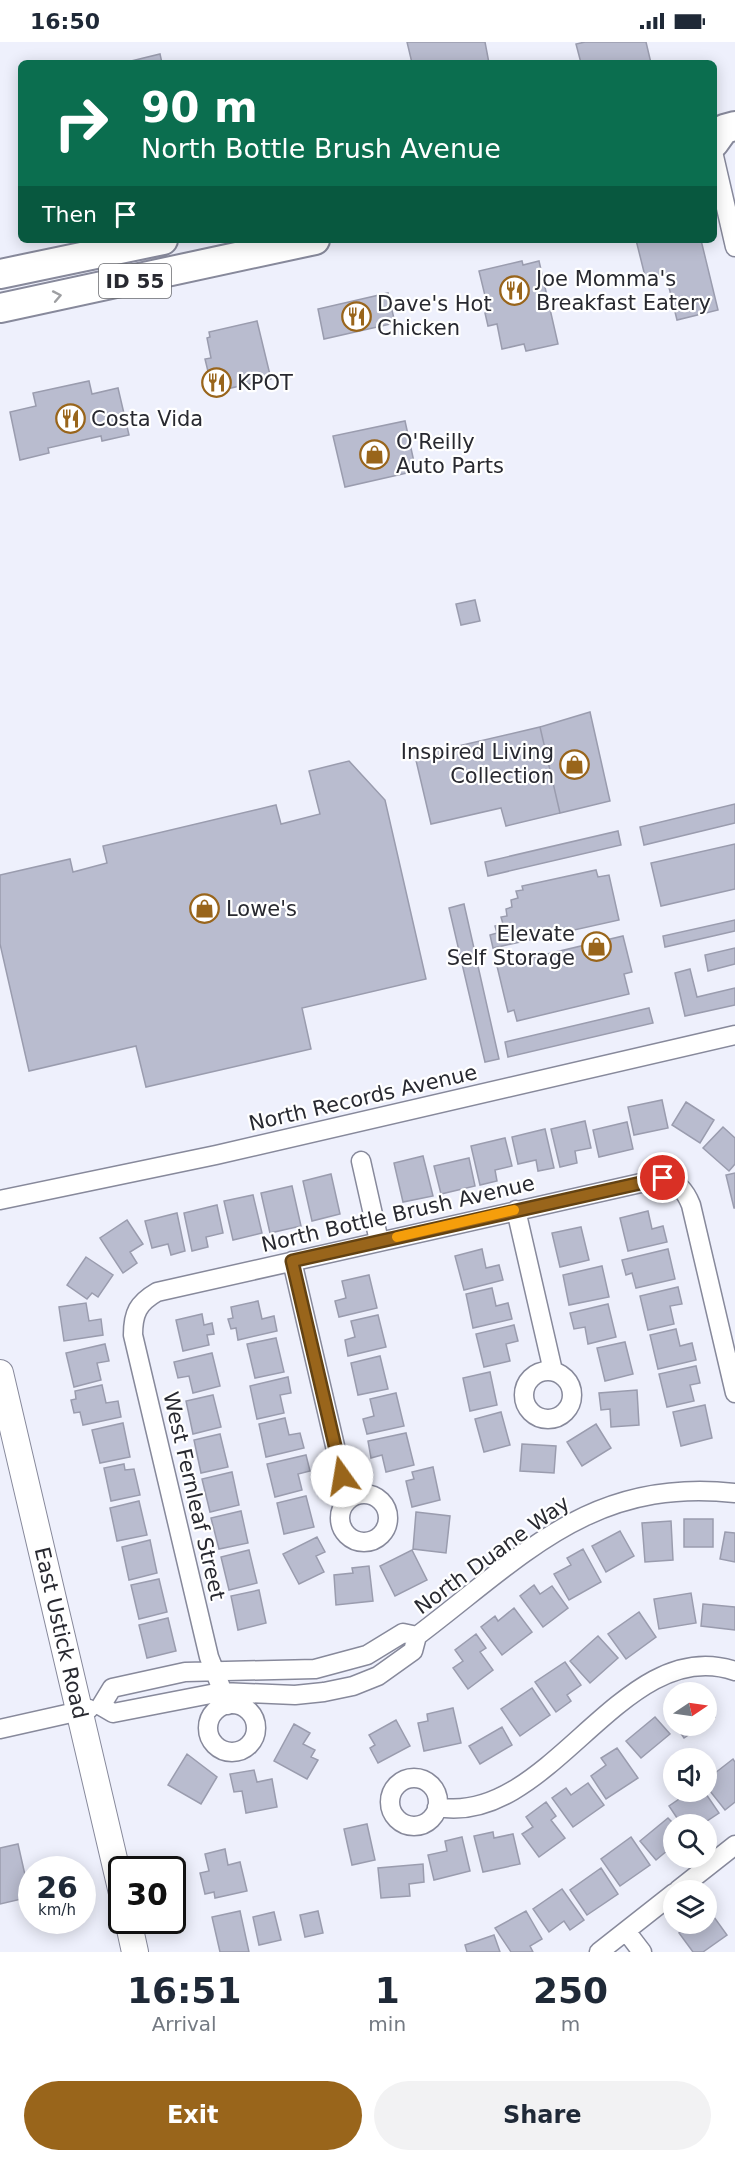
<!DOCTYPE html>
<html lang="en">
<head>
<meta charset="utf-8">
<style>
	:root { --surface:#fff; --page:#f2f2f3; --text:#1f2937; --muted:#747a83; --accent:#99651b }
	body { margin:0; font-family:"DejaVu Sans",sans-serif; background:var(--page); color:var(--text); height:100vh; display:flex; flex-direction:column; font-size:22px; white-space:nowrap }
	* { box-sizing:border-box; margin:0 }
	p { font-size:20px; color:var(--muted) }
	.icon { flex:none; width:33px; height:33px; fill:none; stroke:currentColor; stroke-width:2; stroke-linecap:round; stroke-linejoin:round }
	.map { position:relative; height:1910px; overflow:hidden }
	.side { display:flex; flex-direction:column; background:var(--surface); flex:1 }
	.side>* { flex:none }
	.guide { position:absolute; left:18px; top:18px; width:699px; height:183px; border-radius:9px; box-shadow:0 3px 15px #0003; background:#0b6e4f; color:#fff; overflow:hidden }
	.needle { width:39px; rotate:77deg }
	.buttons { position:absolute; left:663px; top:1640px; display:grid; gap:12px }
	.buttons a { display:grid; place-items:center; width:54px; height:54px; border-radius:50%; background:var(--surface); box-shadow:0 3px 15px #0003; font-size:30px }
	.speed { position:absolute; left:18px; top:1814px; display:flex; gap:12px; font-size:30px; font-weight:700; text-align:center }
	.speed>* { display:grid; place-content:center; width:78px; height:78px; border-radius:50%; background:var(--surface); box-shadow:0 3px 15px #0003; line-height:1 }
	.speed small { font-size:15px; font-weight:400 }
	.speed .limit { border:3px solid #111; border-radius:9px; background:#fff; color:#111 }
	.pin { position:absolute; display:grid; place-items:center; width:51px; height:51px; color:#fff; margin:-26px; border:3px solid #fff; border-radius:50%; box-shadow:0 2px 6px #0007 }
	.me { position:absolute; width:66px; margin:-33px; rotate:347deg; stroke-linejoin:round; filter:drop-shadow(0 0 4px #0008) }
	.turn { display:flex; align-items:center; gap:21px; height:126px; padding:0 24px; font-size:27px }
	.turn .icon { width:78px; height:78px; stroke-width:2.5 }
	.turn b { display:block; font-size:42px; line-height:51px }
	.then { display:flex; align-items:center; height:57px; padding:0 24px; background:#0003; gap:12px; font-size:22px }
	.eta { display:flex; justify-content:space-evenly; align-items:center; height:102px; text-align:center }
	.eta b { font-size:36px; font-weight:700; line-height:42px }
	.primary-button { display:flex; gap:12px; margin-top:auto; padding:12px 24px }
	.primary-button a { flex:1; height:69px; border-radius:36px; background:var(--accent); color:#fff; font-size:24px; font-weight:700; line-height:69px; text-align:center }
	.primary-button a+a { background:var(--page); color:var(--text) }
	.status { display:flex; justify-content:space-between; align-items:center; height:42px; padding:0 30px; background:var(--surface); direction:ltr }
	.status svg { height:16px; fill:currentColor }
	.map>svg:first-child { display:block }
</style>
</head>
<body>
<div class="status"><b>16:50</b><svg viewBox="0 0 49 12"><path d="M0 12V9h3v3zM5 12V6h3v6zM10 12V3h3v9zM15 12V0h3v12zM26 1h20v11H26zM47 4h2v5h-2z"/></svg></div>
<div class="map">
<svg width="735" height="1910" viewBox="0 0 735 1910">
	<rect width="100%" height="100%" fill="#eef0fc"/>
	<path fill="#b9bccf" stroke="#9a9cae" stroke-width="1.5" d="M407 0H485L489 21H412Z
		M585 0H646L651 21H581L576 2Z
		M160 12 162 21H123Z
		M636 198H701L718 268 677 278 666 233 646 238Z
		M522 219 523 223 539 219 558 302 526 309 524 302 502 307 497 282 488 284 485 271 489 270 479 229Z
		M388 251 395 281 324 297 318 267Z
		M257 279 271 337 213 350 205 317 211 316 207 296 210 295 209 290Z
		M89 339 92 352 118 346 129 393 102 399 101 394 48 406 49 411 20 418 10 370 36 364 33 351Z
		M405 379 416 429 345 445 333 394Z
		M475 558 480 579 461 583 456 562Z
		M590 670 610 759 560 771 540 685Z
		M540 685 560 771 506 784 501 766 431 782 415 714Z
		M349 719 385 758 426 937 302 966 311 1007 146 1045 136 1004 29 1029 0 902V833L70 817 73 830 107 821 103 804 276 763 281 782 320 772 309 729Z
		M735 762V781L644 803 640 785Z
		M618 789 621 803 488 834 485 820Z
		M735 802V847L661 864 651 821Z
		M596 828 598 835 609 833 619 878 493 906 490 893 497 891 495 884 503 882 501 875 507 874 506 867 512 865 511 858 518 856 516 849 523 848 522 844Z
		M464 862 499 1017 485 1020 449 866Z
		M735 878V889L665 905 663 894Z
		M623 894 632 930 624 932 629 952 517 979 514 968 508 970 497 924Z
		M735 906V922L708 929 705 913Z
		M690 927 697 955 735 946V963L685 974 675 931Z
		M649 966 653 981 508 1015 505 1000Z
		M662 1058 668 1086 634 1093 628 1065Z
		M686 1060 714 1078 700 1101 672 1083Z
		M585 1079 591 1106 575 1109 577 1121 560 1125 551 1087Z
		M627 1080 633 1107 599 1115 593 1088Z
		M723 1085 735 1096V1122L729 1129 703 1106Z
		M545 1087 554 1126 538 1129 536 1118 518 1122 512 1095Z
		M505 1096 512 1124 495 1128 497 1139 480 1143 471 1104Z
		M423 1114 433 1154 403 1160 394 1121Z
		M469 1116 475 1144 441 1152 434 1124Z
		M735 1131V1166H734L726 1133Z
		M331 1132 340 1172 312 1179 303 1139Z
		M292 1144 301 1184 270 1191 261 1151Z
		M253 1153 262 1191 233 1198 224 1159Z
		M217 1163 223 1191 206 1195 208 1205 192 1209 184 1171Z
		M648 1169 652 1187 663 1184 667 1200 628 1209 620 1176Z
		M177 1171 185 1209 171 1213 168 1202 152 1206 145 1179Z
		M127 1178 143 1202 130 1210 137 1221 123 1231 100 1196Z
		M581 1185 589 1218 560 1225 552 1191Z
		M482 1207 486 1226 499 1223 503 1238 464 1248 455 1214Z
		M668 1207 675 1237 636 1246 632 1231 626 1233 622 1218Z
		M86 1215 113 1233 98 1255 92 1251 87 1257 67 1243Z
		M602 1224 609 1255 569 1263 563 1233Z
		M369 1233 377 1266 339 1275 335 1259 346 1256 342 1239Z
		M678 1245 682 1262 670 1264 674 1282 648 1288 640 1254Z
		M492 1246 496 1264 508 1261 512 1277 473 1286 466 1252Z
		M258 1259 262 1277 274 1274 277 1289 238 1298 236 1286 231 1287 228 1277 233 1276 231 1265Z
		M86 1261 89 1279 101 1277 103 1293 64 1299 59 1265Z
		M608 1262 616 1295 588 1302 585 1285 574 1287 570 1271Z
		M202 1272 204 1283 212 1281 214 1292 207 1293 209 1303 183 1309 176 1278Z
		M378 1273 386 1305 348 1314 345 1298 355 1295 351 1279Z
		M514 1283 518 1299 506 1302 510 1319 484 1325 476 1292Z
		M676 1287 680 1304 692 1301 696 1318 658 1327 650 1293Z
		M276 1296 284 1330 255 1336 247 1302Z
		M625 1300 633 1332 605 1339 597 1306Z
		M105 1302 109 1319 97 1321 101 1338 74 1345 66 1311Z
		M212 1311 220 1344 193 1351 189 1334 178 1336 174 1320Z
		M380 1314 388 1347 358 1353 351 1321Z
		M696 1324 700 1341 690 1343 694 1359 667 1365 659 1332Z
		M490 1330 497 1363 470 1369 463 1336Z
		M288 1335 291 1351 280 1353 284 1371 257 1377 250 1344Z
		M102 1343 106 1361 118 1359 121 1375 83 1383 80 1370 74 1371 71 1358 76 1357 75 1349Z
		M637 1348 639 1383 611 1385 610 1367 601 1368 599 1351Z
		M396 1351 404 1384 367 1392 363 1377 374 1374 370 1357Z
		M213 1353 221 1385 193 1392 186 1359Z
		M705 1363 712 1396 681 1404 673 1370Z
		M501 1370 510 1403 484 1410 475 1377Z
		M285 1376 289 1393 300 1391 304 1406 266 1415 259 1382Z
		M123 1381 130 1415 100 1421 92 1388Z
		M596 1382 611 1406 582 1424 567 1400Z
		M406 1391 414 1423 386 1430 382 1413 371 1416 368 1399Z
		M220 1392 228 1425 201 1431 194 1398Z
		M522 1402 556 1404 554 1431 520 1429Z
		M306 1413 310 1429 298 1432 302 1448 275 1455 267 1422Z
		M124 1422 125 1428 134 1427 140 1453 111 1459 104 1426Z
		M433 1425 440 1458 412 1465 406 1439 414 1437 412 1430Z
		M232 1430 239 1463 210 1470 202 1437Z
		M306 1454 314 1485 284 1492 277 1461Z
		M139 1459 147 1493 117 1499 110 1466Z
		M241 1469 248 1501 219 1507 211 1476Z
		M416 1470 450 1474 446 1511 413 1507Z
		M684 1477H713V1505H684Z
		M671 1479 673 1518 645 1520 642 1481Z
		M620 1489 634 1514 606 1530 592 1504Z
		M725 1490 735 1491V1520L720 1517Z
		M317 1495 325 1510 316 1514 324 1530 299 1542 283 1512Z
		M150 1498 157 1531 129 1538 122 1505Z
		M583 1507 601 1540 569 1558 554 1532 571 1523 567 1516Z
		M249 1508 257 1541 229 1548 221 1515Z
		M412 1508 427 1538 395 1554 380 1524Z
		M369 1524 373 1559 336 1563 334 1533 353 1531 352 1526Z
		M159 1537 167 1570 139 1577 131 1543Z
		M534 1543 540 1552 552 1544 568 1566 543 1585 520 1554Z
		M259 1548 266 1581 238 1588 231 1554Z
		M691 1551 696 1581 659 1587 654 1557Z
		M703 1562 735 1565V1588L701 1584Z
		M514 1566 532 1590 502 1613 481 1585 495 1574 498 1579Z
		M639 1570 656 1595 626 1617 608 1592Z
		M168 1576 176 1609 147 1616 139 1583Z
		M476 1592 486 1606 480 1610 493 1628 468 1647 453 1626 463 1619 455 1608Z
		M598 1594 618 1616 590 1641 570 1619Z
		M565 1620 581 1643 567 1653 571 1659 556 1670 535 1640Z
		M532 1646 550 1673 520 1694 501 1667Z
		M706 1662 715 1675 706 1681Z
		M674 1664V1681L665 1669Z
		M453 1666 461 1701 424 1709 418 1681 428 1679 427 1672Z
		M655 1675 670 1692 641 1716 626 1699Z
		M396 1678 410 1704 378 1721 370 1706 375 1703 369 1693Z
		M294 1682 310 1691 303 1702 315 1708 311 1715 318 1718 307 1737 274 1719Z
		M675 1683H703L684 1696Z
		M502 1685 512 1703 480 1722 469 1704Z
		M617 1706 638 1736 606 1757 591 1734 606 1723 601 1716Z
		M187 1712 217 1735 201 1762 168 1743Z
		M733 1717 735 1720V1760L725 1768 706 1744V1738Z
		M254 1728 257 1740 272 1737 277 1765 246 1771 242 1749 234 1750 230 1732Z
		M588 1741 604 1763 573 1785 552 1756 566 1746 571 1753Z
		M691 1749H704L719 1771 704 1781 701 1776 692 1782H681L669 1764Z
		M546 1760 556 1774 551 1778 565 1796 539 1815 522 1792 533 1785 526 1775Z
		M668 1776 674 1782V1803L656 1818 640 1799Z
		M367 1782 375 1818 352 1823 344 1787Z
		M493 1790 494 1796 513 1792 520 1822 483 1830 474 1794Z
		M462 1795 470 1829 434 1838 428 1813 447 1809 445 1799Z
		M631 1795 650 1823 620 1844 601 1817Z
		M18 1802 30 1855 0 1862V1806Z
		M225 1807 228 1823 240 1820 247 1849 215 1856 214 1850 205 1852 200 1831 209 1829 205 1812Z
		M423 1822 424 1840 409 1842 410 1854 381 1856 378 1826Z
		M601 1826 618 1852 587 1873 570 1848Z
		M562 1847 584 1878 570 1888 564 1879 549 1890 533 1867Z
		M706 1864 727 1893 703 1910H693L679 1891 693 1881H706Z
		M240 1869 249 1910H220L212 1875Z
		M318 1869 323 1891 305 1895 300 1873Z
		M526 1869 542 1897 530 1904 533 1910H511L495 1886Z
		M274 1870 281 1898 259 1903 253 1875Z
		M494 1893 500 1910H467L465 1903Z"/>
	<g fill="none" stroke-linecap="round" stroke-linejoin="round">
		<defs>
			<path id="minor" d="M714 114 735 205
				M361 1119 379 1199
				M0 1158 216 1113 735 993
				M516 1168 553 1329
				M292 1219 342 1434 352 1455
				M524 1353a24 24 0 1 1 48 0a24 24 0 1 1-48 0Z
				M340 1476a24 24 0 1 1 48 0a24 24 0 1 1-48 0Z
				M403 1591 417 1594 413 1609 378 1634 353 1644 324 1650 295 1653 221 1650 113 1671 101 1664 112 1646 185 1630 315 1627 367 1613Z
				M417 1594C523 1514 591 1435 735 1451
				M208 1686a24 24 0 1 1 48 0a24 24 0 1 1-48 0Z
				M228 1663 209 1615 133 1293C133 1271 138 1261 157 1250L663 1136C678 1141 685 1148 691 1163L735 1351
				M0 1687 89 1667
				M390 1760a24 24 0 1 1 48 0a24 24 0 1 1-48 0Z
				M437 1765C550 1786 622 1590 735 1629
				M678 1848 735 1803
				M626 1889 642 1910
				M599 1910 674 1851"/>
			<path id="secondary" d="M0 1331 122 1851
				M128 1878 135 1910"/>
			<path id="trunk" d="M714 101 724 87 735 84
				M0 232 163 198
				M0 266 315 198"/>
		</defs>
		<use href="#minor" stroke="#87899b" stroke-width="21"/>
		<use href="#secondary" stroke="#87899b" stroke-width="28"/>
		<use href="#trunk" stroke="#87899b" stroke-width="32"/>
		<use href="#minor" stroke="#fff" stroke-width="18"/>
		<use href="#secondary" stroke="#fff" stroke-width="26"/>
		<use href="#trunk" stroke="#fff" stroke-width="28"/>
	</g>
	<defs><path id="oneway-chevron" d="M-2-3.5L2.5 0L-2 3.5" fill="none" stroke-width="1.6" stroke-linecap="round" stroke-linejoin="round" transform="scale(1.5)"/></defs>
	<use stroke="#9e9fa2" href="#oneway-chevron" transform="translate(57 254) rotate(-11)"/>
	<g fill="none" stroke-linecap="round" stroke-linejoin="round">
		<defs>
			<path id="route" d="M342 1434 292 1219 663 1136"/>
		</defs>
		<use href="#route" stroke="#634212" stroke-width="15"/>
		<use href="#route" stroke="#99651b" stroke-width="10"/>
		<path stroke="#f59e0b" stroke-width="10" d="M397 1195 514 1168"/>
	</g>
	<defs>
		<symbol id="restaurant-ring" viewBox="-11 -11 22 22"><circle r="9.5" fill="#fff" stroke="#99651b" stroke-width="1.5"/><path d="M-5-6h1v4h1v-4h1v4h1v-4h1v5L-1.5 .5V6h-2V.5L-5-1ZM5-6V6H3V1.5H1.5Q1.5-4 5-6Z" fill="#99651b"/></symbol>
		<symbol id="shop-ring" viewBox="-11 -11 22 22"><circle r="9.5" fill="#fff" stroke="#99651b" stroke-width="1.5"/><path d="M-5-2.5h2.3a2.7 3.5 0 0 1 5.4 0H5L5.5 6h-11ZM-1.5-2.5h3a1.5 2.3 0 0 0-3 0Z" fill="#99651b"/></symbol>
	</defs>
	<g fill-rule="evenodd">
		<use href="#restaurant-ring" x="498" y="232" width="33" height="33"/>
		<use href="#restaurant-ring" x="340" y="258" width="33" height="33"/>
		<use href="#restaurant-ring" x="200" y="324" width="33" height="33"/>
		<use href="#restaurant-ring" x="54" y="360" width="33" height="33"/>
		<use href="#shop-ring" x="358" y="396" width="33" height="33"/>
		<use href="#shop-ring" x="558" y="706" width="33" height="33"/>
		<use href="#shop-ring" x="188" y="850" width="33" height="33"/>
		<use href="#shop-ring" x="580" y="888" width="33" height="33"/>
	</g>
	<g text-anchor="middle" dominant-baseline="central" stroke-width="4.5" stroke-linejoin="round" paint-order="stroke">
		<rect fill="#fff" stroke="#68696e" stroke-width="1.5" x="99" y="222" width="72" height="34" rx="4.5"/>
		<g font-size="20" font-weight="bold" fill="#282930">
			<text x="135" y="239">ID 55</text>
		</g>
		<g font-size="21" fill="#282930" stroke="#fff" text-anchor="start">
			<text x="536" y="237">Joe Momma's<tspan x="536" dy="24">Breakfast Eatery</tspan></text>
			<text x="377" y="262">Dave's Hot<tspan x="377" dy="24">Chicken</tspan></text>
			<text x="237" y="341">KPOT</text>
			<text x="91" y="377">Costa Vida</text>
			<text x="396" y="400">O'Reilly<tspan x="396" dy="24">Auto Parts</tspan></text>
			<text x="554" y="710" text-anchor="end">Inspired Living<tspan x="554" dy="24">Collection</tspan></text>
			<text x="226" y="867">Lowe's</text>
			<text x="575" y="892" text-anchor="end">Elevate<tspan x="575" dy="24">Self Storage</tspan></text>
		</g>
		<g font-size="21" fill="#282930" stroke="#fff">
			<text transform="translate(363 1056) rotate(-13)">North Records Avenue</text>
			<text transform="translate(398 1172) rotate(-13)">North Bottle Brush Avenue</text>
			<text transform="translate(194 1454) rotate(77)">West Fernleaf Street</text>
			<text transform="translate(492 1513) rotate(-36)">North Duane Way</text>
			<text transform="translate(61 1591) rotate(77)">East Ustick Road</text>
		</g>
	</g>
</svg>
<div class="buttons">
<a><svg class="needle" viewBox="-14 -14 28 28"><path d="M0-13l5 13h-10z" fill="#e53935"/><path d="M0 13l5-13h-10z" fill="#747a83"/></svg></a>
<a><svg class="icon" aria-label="sound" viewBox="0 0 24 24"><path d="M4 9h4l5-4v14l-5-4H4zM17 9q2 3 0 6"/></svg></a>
<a><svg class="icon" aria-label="search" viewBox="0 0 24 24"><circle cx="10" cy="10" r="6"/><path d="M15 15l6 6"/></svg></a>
<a><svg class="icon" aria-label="layers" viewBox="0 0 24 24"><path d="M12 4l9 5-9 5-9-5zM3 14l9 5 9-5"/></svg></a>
</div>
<div class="speed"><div>26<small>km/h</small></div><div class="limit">30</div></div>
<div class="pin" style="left:663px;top:1136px;background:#d93025"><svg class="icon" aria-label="arrive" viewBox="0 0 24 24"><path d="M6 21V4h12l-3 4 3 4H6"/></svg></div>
<svg class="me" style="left:342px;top:1434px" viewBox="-20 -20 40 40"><circle r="19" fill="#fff"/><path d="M0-13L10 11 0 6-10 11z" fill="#99651b"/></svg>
<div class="guide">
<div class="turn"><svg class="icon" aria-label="right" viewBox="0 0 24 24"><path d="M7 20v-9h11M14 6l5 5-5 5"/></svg><div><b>90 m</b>North Bottle Brush Avenue</div></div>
<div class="then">Then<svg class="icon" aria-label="arrive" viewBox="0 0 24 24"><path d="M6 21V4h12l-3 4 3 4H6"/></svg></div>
</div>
</div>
<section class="side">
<div class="eta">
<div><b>16:51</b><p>Arrival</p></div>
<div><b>1</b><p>min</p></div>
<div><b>250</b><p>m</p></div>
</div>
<div class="primary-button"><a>Exit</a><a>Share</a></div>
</section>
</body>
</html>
